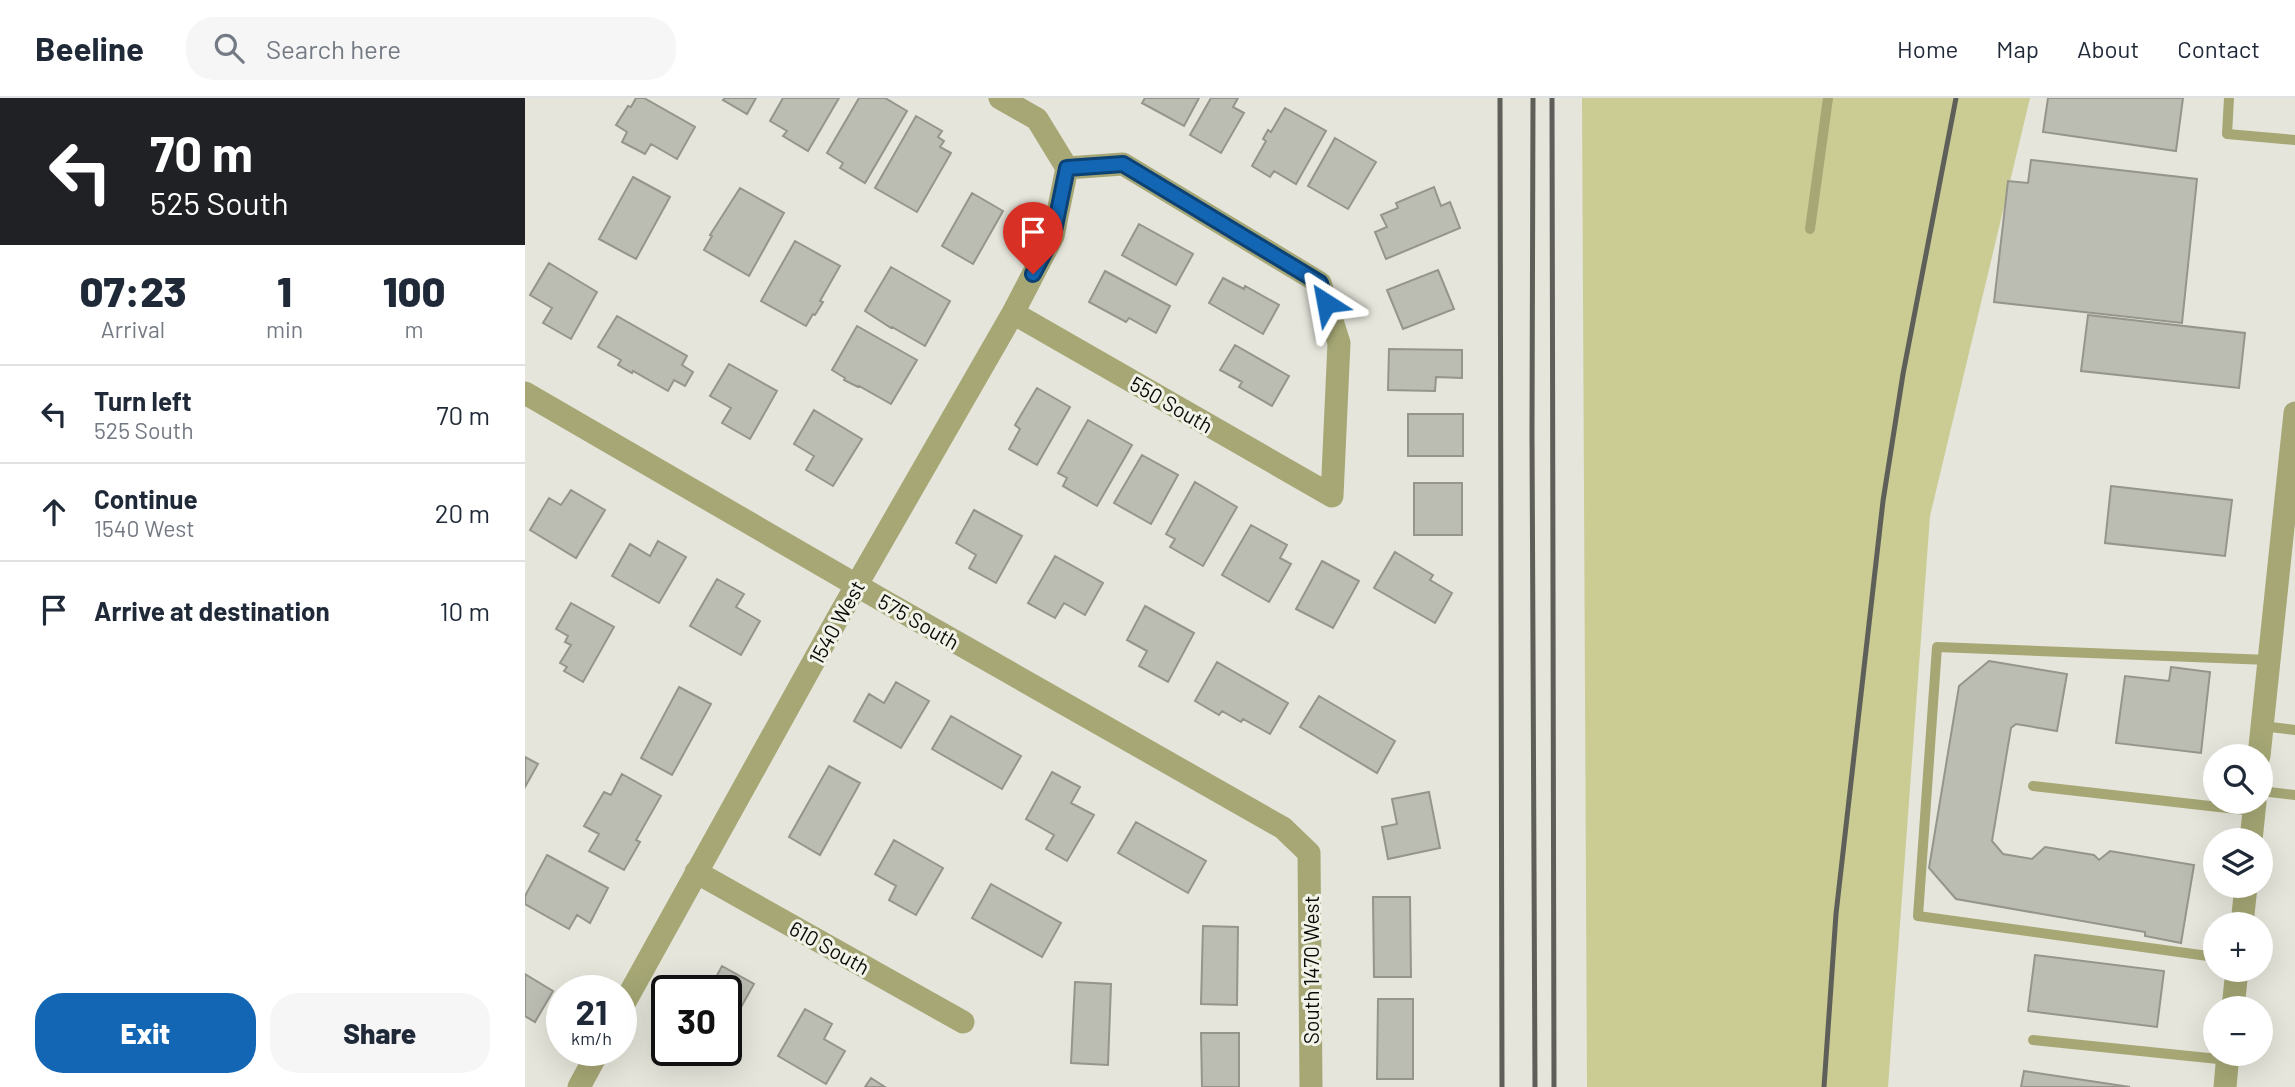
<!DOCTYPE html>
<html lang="en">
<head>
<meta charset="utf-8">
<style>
	:root { --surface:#fff; --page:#f6f6f7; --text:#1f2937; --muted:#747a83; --line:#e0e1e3; --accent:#1266b4 }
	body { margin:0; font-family:Barlow,sans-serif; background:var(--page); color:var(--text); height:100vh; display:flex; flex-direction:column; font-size:26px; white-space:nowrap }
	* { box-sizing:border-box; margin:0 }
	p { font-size:23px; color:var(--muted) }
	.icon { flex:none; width:38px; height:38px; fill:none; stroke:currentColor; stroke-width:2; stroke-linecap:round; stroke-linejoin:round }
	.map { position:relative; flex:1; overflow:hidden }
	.panel { display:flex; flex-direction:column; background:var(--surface); width:525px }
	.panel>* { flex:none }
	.hud { background:#202124; color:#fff; overflow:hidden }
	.buttons { position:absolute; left:1678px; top:646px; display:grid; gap:14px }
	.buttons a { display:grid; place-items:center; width:70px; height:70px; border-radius:50%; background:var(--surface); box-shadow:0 7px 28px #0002; font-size:35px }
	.speed { position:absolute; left:21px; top:877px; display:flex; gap:14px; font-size:35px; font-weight:700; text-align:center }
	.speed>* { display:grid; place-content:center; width:91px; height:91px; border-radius:50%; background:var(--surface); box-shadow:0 7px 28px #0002; line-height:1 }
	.speed small { font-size:18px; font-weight:400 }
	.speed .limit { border:4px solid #111; border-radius:10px; background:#fff; color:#111 }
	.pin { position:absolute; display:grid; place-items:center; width:60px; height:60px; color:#fff; margin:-72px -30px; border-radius:50% 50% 50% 0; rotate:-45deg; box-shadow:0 0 7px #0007 }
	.pin .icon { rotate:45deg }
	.me { position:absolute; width:77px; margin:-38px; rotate:326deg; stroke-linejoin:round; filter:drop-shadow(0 0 5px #0008) }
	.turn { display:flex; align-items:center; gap:24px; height:147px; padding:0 35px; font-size:32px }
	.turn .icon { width:91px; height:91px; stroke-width:2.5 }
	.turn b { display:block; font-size:49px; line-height:60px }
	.eta { display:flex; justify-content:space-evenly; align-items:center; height:119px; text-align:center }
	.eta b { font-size:42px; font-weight:800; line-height:49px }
	.cta { display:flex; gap:14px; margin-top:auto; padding:14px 35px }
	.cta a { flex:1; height:80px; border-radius:28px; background:var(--accent); color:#fff; font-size:28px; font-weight:800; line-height:80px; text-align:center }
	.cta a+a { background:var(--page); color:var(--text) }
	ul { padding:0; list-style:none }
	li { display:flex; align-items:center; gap:21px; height:98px; padding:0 35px; border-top:2px solid var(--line) }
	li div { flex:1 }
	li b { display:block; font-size:26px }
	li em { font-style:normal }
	header { display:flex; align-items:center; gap:42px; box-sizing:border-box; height:98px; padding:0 35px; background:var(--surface); border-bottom:2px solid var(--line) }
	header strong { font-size:33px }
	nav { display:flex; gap:38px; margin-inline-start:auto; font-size:24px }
	.search { width:490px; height:63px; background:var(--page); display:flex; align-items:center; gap:18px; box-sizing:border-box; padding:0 24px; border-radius:28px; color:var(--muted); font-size:26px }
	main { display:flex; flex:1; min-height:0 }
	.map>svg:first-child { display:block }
</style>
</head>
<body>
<header>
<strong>Beeline</strong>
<div class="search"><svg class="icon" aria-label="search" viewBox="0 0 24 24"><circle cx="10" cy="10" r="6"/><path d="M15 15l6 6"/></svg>Search here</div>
<nav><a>Home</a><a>Map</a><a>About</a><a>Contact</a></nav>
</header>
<main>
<section class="panel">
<div class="hud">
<div class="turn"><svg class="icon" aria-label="left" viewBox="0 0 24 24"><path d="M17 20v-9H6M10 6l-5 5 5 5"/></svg><div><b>70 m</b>525 South</div></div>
</div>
<div class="eta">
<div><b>07:23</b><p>Arrival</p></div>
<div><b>1</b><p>min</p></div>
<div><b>100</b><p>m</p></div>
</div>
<ul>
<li><svg class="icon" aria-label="left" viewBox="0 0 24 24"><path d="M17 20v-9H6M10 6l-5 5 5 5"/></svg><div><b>Turn left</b><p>525 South</p></div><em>70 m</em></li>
<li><svg class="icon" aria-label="ahead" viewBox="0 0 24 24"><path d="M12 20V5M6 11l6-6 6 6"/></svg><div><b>Continue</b><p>1540 West</p></div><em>20 m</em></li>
<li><svg class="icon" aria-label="arrive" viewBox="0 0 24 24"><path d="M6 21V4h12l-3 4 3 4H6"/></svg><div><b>Arrive at destination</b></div><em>10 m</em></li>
</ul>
<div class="cta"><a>Exit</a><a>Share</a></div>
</section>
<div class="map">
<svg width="1770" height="989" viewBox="0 0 1770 989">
	<rect width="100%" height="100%" fill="#e5e5db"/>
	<path fill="#cacc94" d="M1057 0H1505L1405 418 1363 989H1062Z"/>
	<path fill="#bbbcb2" stroke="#95958c" stroke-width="2" d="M111 0H119L170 29 152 61 126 46 120 56 97 44 102 34 91 27 103 8 106 9Z
		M200 0H231L222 16 198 2Z
		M258 0H314L283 53 258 38 262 33 245 23Z
		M334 0H360L382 13 340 85 315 70 318 65 302 55Z
		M620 0H674L659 28 617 5Z
		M686 0H713L708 9 719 15 696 55 665 37Z
		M1523 0H1658L1651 53 1518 34Z
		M760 10 801 33 771 86 749 73 745 79 727 68 741 43 738 41 743 32 746 34Z
		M391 18 417 33 413 39 419 43 415 49 426 55 392 114 350 90Z
		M810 40 851 64 823 111 783 88Z
		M1506 62 1672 81 1657 225 1469 204 1483 83 1503 85Z
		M108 79 145 99 111 161 74 141Z
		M909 89 916 108 925 104 935 130 861 161 850 134 862 129 856 117 873 110 871 105Z
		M215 90 259 115 224 178 179 152 187 138 185 137Z
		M447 95 478 113 448 166 417 148Z
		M614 126 668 156 651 187 597 157Z
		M270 143 315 168 295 203 298 204 290 217 288 216 281 228 236 203Z
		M24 165 72 194 46 241 18 225 27 210 5 197Z
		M366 169 425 203 400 248 367 229 366 230 340 213Z
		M913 172 929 211 878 231 862 192Z
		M580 173 645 208 631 235 604 220 601 224 564 204Z
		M698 180 719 191 720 188 754 207 738 236 684 205Z
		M1563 217 1720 235 1714 290 1556 273Z
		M92 218 162 258 157 267 168 274 160 288 149 282 143 293 108 273 107 275 93 267 96 262 73 249Z
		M332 228 392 262 366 306 334 288 333 289 319 282 320 280 307 272Z
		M710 247 764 278 747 308 714 289 717 284 695 272Z
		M864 251 937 252V280L911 279 910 293 863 292Z
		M204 266 252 293 225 341 197 325 206 310 185 298Z
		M512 290 545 309 512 367 484 351 495 331 490 327Z
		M289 312 337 341 308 388 281 372 289 358 269 346Z
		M883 316H938V358H883Z
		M563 322 607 347 572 408 538 388 542 380 533 375Z
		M617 357 653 377 626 426 589 405Z
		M670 384 712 409 678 468 645 449 650 441 641 436Z
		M889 385H937V437H889Z
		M1586 388 1707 402 1700 458 1580 445Z
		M46 392 80 412 51 460 5 432 24 400 36 407Z
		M449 412 497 438 471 485 444 470 451 457 431 445Z
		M726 427 762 447 755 460 766 466 744 504 697 477Z
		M133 443 161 459 134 505 87 478 105 446 125 458Z
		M870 454 908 477 905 482 927 495 910 525 849 490Z
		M530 458 578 485 560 517 539 505 530 520 503 505Z
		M797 463 834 483 808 530 771 511Z
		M192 481 219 496 211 509 235 523 216 557 165 528Z
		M46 505 89 529 58 584 39 573 42 569 35 565 46 547 40 544 43 538 31 531Z
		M620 508 669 535 643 584 614 568 622 553 602 542Z
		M1464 563 1542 576 1532 633 1491 626 1486 630 1467 743 1478 756 1507 761 1520 749 1569 757 1574 762 1585 753 1669 767 1656 845 1620 838V834L1431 801 1404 770 1434 588Z
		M692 564 763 605 745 636 718 621 716 624 697 613 694 617 670 603Z
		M1646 569 1685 574 1676 655 1591 645 1600 578 1644 583Z
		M371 584 404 603 376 650 329 623 344 596 359 605Z
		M154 589 186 606 147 677 116 660Z
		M794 598 870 643 852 675 775 629Z
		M426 618 496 658 477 691 407 651Z
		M0 659 13 666 0 689Z
		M304 668 335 685 295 757 264 739Z
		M527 674 555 689 546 705 569 717 542 763 521 751 529 737 501 721Z
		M97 676 136 698 111 742 115 744 99 772 64 753 74 736 59 728 79 694 86 697Z
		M904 694 915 750 863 761 857 729 872 726 867 701Z
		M611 724 681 763 663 795 593 755Z
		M369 742 418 770 391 817 364 802 371 788 350 776Z
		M22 757 83 790 65 825 52 817 44 831 0 806V798Z
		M466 786 536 825 517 859 447 820Z
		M848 799H885L886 879H849Z
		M678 828 713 829 712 907 676 906Z
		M1510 857 1639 873 1632 929 1503 913Z
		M197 868 229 886 201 936V892H184Z
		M0 876 28 893 10 924 0 918Z
		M550 884 586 886 583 967 546 965Z
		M853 901H888V981H852Z
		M280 911 307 926 299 941 320 953 301 986 253 958Z
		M676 935H714V989H677Z
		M1499 973 1605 989H1496Z
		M346 980 360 989H340Z"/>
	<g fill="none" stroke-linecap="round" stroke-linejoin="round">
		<path stroke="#a6a775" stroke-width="10" d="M1704 0 1702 36 1770 42
			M1285 131 1303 0
			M1737 628 1770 632
			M1508 688 1729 713
			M1736 693 1770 697
			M1690 859 1393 818 1412 549 1744 562
			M1508 942 1703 962"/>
		<path stroke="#a6a775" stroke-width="23" d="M488 215 807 398 814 245 795 185 598 66 542 70
			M0 295 357 502 758 730 784 755 786 989
			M1734 658 1770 315
			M1726 742 1730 704
			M171 774 438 924
			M1717 826 1721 788
			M1708 910 1712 872
			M96 911 315 516 488 215 528 138 542 70 512 21 475 0
			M54 989 74 952
			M1700 989 1703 956"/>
		<path stroke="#5f5f59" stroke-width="5" d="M975 0 977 989
			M1008 0 1007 334 1010 989
			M1027 0 1029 989
			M1299 989 1311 816 1358 403 1378 276 1431 0"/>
	</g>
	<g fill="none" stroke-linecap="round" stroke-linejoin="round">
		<defs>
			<path id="route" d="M508 176 528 138 542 70 598 66 795 185 801 205"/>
		</defs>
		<use href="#route" stroke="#0c4275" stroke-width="18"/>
		<use href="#route" stroke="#1266b4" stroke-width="12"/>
	</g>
	<g text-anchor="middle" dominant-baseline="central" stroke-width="6" stroke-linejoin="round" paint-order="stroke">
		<g font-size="21" fill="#0b0b08" stroke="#f2f3e8">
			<text transform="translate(647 306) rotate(30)">550 South</text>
			<text transform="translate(394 523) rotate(30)">575 South</text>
			<text transform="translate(311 524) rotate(-61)">1540 West</text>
			<text transform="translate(305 849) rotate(29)">610 South</text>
			<text transform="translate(785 872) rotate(-90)">South 1470 West</text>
		</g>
	</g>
</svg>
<div class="buttons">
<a><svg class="icon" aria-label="search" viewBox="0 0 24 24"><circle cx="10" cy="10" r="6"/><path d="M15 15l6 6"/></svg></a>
<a><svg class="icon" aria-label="layers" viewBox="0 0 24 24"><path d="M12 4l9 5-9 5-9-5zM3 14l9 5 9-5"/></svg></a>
<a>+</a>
<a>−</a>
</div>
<div class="speed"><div>21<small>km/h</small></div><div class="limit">30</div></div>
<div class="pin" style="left:508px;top:176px;background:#d93025"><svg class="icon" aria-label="arrive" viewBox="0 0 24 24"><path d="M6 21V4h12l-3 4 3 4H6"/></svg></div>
<svg class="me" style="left:801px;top:205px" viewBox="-20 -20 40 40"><path d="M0-17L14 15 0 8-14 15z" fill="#1266b4" stroke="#fff" stroke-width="4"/></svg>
</div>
</main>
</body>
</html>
